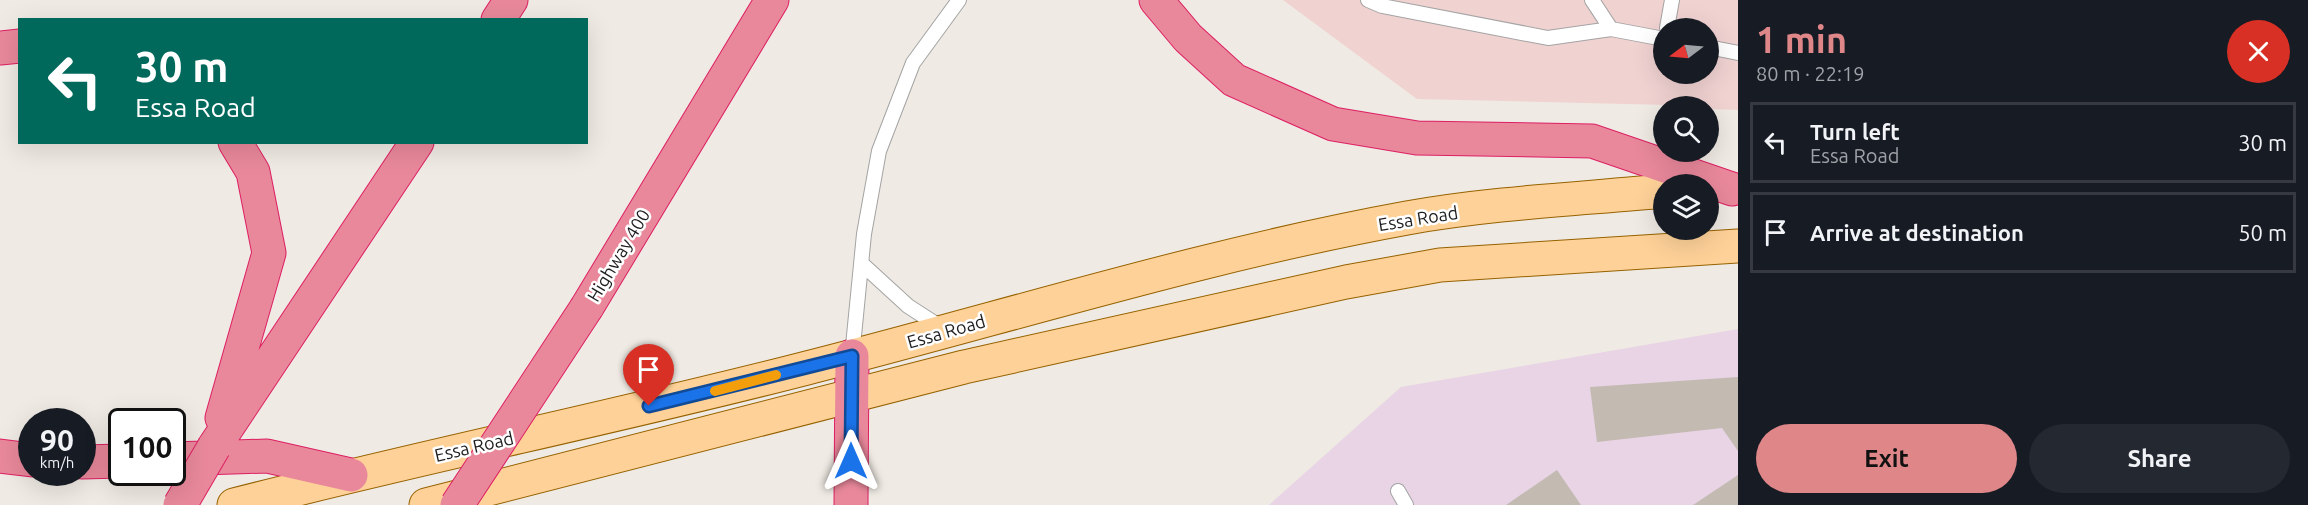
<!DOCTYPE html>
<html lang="en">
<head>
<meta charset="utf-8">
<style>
	:root { --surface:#171b24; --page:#242831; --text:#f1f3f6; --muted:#9ea1a6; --line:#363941; --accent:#df8689 }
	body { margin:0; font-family:Ubuntu,sans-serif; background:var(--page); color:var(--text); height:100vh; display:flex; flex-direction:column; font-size:22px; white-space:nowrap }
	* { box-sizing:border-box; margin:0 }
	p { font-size:20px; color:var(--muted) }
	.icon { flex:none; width:33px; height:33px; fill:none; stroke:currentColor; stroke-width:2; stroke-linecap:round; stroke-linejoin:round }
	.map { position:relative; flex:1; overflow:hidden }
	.drawer { display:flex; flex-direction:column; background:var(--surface); width:570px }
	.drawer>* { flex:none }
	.guide { position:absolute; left:18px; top:18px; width:570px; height:126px; border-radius:0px; box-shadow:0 6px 24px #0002; background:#00695c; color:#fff; overflow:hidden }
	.needle { width:39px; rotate:254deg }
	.tools { position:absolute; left:1653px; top:18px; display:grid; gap:12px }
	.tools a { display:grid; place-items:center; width:66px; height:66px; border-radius:50%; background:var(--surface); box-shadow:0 6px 24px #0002; font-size:30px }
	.speed { position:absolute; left:18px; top:408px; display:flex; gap:12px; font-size:30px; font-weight:700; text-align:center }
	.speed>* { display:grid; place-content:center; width:78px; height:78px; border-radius:50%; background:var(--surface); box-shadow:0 6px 24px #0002; line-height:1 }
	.speed small { font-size:15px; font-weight:400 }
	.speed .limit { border:3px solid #111; border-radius:9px; background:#fff; color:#111 }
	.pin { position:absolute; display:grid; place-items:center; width:51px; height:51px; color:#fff; margin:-62px -26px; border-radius:50% 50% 50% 0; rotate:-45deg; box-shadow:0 0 6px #0007 }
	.pin .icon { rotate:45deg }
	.me { position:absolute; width:66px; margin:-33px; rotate:0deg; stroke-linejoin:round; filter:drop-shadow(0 0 4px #0008) }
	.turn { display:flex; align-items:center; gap:21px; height:126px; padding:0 18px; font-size:27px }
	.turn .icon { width:78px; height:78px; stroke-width:2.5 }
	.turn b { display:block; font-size:42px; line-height:51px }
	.round { display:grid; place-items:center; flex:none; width:63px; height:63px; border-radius:32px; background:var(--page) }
	.summary { display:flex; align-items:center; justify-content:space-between; height:102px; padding:0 18px }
	h1 { font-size:36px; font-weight:700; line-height:45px; color:var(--accent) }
	.action { display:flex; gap:12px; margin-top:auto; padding:12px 18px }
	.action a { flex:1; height:69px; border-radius:36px; background:var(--accent); color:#111; font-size:24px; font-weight:700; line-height:69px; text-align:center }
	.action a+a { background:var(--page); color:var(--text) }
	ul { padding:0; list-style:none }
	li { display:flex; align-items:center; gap:18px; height:81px; margin:0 12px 9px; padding:0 6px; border:3px solid var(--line); border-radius:0px }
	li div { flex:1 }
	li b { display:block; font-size:22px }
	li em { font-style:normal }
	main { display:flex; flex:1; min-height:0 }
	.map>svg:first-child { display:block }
</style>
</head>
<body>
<main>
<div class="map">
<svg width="1738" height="505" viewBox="0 0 1738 505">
	<rect width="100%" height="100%" fill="#efeae3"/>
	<path fill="#f0d2d1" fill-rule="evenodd" d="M1283 0H1738V110L1709 109 1708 106 1417 99ZM1664 28H1708V74H1664Z"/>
	<path fill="#e8d4e5" d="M1738 329V505H1269L1401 387Z"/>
	<path fill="#c3bab2" d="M1738 377V451L1722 428 1597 442 1590 387Z
		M1557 470 1581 505H1506Z
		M1738 475V505H1693Z"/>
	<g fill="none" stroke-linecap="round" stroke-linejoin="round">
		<defs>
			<path id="service" d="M1368 0 1382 6 1548 38 1611 29
				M1592 0 1611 29 1664 39
				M1667 28 1672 0
				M1708 47 1738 53
				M861 263 908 306 942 328
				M852 356 864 234 879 151 913 63 959 0
				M1398 491 1406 505"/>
			<path id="primary" d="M234 505C424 456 617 417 807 368 1007 317 1204 255 1407 218 1491 203 1578 199 1664 191
				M426 505 964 367 1346 282 1440 265 1738 246"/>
			<path id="motorway" d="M1156 0 1188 38 1234 80 1333 124 1417 138 1592 141 1732 189
				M498 20 511 0
				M0 48 20 46
				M587 307 772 0
				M222 418 269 253 253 172 235 142
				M214 447 417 142
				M0 456 32 460
				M172 459 267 456 351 475
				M82 462 122 461
				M851 505 852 356"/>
		</defs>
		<use href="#service" stroke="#a4a4a4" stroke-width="16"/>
		<use href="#primary" stroke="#966200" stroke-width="35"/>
		<use href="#motorway" stroke="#dd1f63" stroke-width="35"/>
		<use href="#service" stroke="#fff" stroke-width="14"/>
		<use href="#primary" stroke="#fed198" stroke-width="33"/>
		<use href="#motorway" stroke="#e9889b" stroke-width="33"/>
		<defs>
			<path id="motorway-bridge" d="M180 505 214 447
				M457 505 587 307"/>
		</defs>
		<use href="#motorway-bridge" stroke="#dd1f63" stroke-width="35" stroke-linecap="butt"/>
		<use href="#motorway-bridge" stroke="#e9889b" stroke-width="33"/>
	</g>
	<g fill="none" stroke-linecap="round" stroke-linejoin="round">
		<defs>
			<path id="route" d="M649 406 852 356 851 461"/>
		</defs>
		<use href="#route" stroke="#114b97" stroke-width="15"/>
		<use href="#route" stroke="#1a73e8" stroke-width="10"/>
		<path stroke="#f59e0b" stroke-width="10" d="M715 391 776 375"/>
	</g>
	<g text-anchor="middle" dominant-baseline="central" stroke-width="5" stroke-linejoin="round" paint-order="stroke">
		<g font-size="18" fill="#1d1d1d" stroke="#fff">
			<text transform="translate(1418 218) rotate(-9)">Essa Road</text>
			<text transform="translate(618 255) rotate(-59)">Highway 400</text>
			<text transform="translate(946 331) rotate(-16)">Essa Road</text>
			<text transform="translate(474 446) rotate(-13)">Essa Road</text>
		</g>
	</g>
</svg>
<div class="tools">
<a><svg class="needle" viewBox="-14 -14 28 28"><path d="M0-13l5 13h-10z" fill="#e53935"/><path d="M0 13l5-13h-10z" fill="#9ea1a6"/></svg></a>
<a><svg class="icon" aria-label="search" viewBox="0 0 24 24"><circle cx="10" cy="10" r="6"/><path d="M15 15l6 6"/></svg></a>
<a><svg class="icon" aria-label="layers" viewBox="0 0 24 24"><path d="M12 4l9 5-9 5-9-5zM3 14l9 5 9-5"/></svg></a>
</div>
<div class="speed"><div>90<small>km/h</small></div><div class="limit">100</div></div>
<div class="pin" style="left:649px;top:406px;background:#d93025"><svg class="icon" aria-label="arrive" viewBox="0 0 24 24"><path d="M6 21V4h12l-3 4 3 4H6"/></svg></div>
<svg class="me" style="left:851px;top:461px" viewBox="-20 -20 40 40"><path d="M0-17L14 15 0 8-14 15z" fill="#1a73e8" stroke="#fff" stroke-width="4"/></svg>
<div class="guide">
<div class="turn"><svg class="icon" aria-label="left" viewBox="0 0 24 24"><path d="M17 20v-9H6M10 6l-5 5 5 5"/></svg><div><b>30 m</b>Essa Road</div></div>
</div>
</div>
<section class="drawer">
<div class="summary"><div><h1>1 min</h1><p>80 m · 22:19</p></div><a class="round" style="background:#d93025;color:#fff"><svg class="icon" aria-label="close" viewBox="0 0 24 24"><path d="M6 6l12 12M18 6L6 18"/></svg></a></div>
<ul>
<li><svg class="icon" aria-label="left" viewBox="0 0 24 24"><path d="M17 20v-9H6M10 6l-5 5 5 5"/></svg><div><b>Turn left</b><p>Essa Road</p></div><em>30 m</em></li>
<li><svg class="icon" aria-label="arrive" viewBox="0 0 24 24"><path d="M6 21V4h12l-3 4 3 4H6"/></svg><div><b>Arrive at destination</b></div><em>50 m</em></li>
</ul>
<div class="action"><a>Exit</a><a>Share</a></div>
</section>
</main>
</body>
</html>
